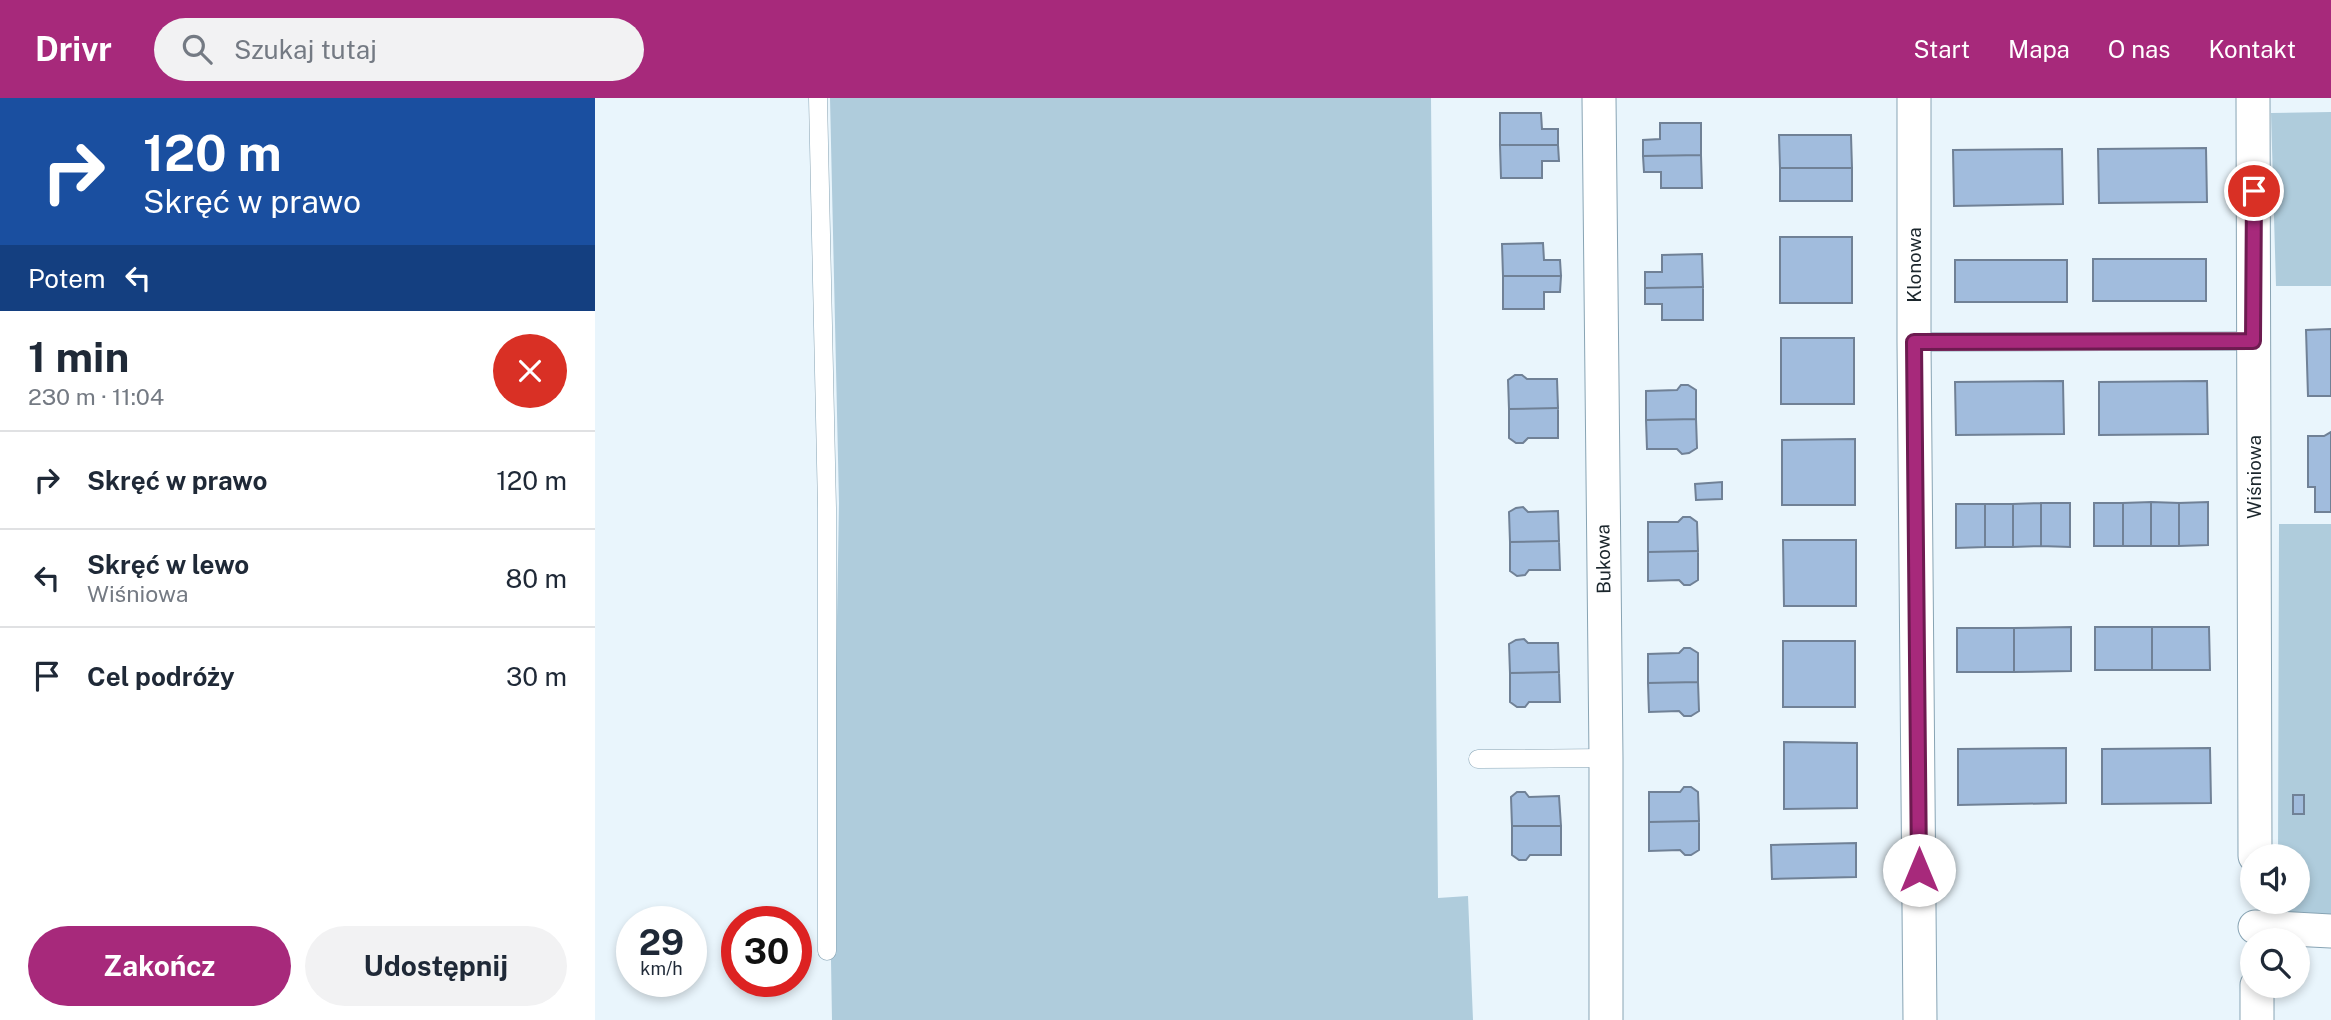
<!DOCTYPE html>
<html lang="pl">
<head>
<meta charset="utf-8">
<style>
	:root { --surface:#fff; --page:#f2f2f3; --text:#1f2937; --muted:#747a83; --line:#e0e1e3; --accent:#a7297b }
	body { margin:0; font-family:"Public Sans",sans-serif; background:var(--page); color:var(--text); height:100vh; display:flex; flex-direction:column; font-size:26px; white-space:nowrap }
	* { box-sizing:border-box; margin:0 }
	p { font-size:23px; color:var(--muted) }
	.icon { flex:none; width:38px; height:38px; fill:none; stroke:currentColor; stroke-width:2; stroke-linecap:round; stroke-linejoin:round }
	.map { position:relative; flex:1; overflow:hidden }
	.sheet { display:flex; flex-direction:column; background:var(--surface); width:595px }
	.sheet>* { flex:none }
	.hud { background:#1a4fa0; color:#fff; overflow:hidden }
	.controls { position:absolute; left:1645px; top:746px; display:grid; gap:14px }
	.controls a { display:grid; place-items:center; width:70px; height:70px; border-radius:50%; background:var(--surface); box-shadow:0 4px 10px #0003; font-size:35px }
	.speed { position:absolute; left:21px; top:808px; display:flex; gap:14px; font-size:35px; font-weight:700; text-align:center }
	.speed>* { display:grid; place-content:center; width:91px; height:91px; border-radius:50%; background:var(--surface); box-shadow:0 4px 10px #0003; line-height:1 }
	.speed small { font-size:18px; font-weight:400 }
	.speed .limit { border:10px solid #d22; background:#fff; color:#111 }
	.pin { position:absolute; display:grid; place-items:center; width:60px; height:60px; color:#fff; margin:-30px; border:4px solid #fff; border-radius:50%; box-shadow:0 2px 7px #0007 }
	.me { position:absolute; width:77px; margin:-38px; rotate:0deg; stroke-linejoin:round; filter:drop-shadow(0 0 5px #0008) }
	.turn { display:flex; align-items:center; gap:24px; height:147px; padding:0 28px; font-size:32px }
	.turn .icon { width:91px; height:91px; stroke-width:2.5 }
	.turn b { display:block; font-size:49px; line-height:60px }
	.then { display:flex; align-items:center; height:66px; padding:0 28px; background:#0003; gap:14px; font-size:26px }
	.round { display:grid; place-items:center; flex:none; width:74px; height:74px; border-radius:37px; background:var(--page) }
	.summary { display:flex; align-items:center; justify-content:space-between; height:119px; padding:0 28px }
	h1 { font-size:42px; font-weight:700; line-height:52px }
	.primary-button { display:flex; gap:14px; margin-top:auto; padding:14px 28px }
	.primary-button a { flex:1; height:80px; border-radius:42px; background:var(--accent); color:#fff; font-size:28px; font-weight:700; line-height:80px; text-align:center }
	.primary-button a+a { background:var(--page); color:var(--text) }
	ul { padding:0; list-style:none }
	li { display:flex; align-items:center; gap:21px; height:98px; padding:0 28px; border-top:2px solid var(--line) }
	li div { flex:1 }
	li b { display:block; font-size:26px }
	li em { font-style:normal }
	header { display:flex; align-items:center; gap:42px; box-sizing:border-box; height:98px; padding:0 35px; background:var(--accent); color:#fff }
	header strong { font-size:33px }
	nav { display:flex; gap:38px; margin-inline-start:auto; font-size:24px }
	.search { width:490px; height:63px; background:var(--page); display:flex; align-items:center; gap:18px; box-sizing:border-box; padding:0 24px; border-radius:38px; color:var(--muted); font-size:26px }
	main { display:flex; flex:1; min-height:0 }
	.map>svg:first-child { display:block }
</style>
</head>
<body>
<header>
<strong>Drivr</strong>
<div class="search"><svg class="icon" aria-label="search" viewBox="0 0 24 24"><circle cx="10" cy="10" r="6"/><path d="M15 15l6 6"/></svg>Szukaj tutaj</div>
<nav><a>Start</a><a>Mapa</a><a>O nas</a><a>Kontakt</a></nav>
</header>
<main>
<section class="sheet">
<div class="hud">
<div class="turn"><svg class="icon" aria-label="right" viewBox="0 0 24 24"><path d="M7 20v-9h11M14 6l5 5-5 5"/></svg><div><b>120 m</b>Skręć w prawo</div></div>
<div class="then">Potem<svg class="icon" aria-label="left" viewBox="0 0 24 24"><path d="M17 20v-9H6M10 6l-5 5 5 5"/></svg></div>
</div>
<div class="summary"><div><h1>1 min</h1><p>230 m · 11:04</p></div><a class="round" style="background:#d93025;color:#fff"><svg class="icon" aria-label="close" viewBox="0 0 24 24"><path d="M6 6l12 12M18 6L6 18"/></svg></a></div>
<ul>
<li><svg class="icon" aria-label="right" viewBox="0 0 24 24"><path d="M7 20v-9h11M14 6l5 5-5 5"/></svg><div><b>Skręć w prawo</b></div><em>120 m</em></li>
<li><svg class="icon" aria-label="left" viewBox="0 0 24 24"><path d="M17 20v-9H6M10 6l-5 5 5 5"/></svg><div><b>Skręć w lewo</b><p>Wiśniowa</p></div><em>80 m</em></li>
<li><svg class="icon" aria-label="arrive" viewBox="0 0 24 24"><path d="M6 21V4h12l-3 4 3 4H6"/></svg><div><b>Cel podróży</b></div><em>30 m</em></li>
</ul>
<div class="primary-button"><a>Zakończ</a><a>Udostępnij</a></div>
</section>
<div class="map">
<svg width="1736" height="922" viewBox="0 0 1736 922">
	<rect width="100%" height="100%" fill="#e9f5fc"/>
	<path fill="#afccdc" d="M235 0H836L843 800 873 798 878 922H237L236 862 244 405Z
		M1736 14V188H1681L1676 15Z
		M1684 426H1736V821L1683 822V803H1703V758H1683Z"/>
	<path fill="#a1bcdd" stroke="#708196" stroke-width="2" d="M905 15H946L947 31H963V47H905Z
		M1065 25H1106V57L1048 58V42L1065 41Z
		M1184 37H1256L1257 70H1185Z
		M905 47H963L964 63H947V80H906Z
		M1611 50 1612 104 1504 105 1503 51Z
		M1467 51 1468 106 1359 108 1358 52Z
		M1106 57 1107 90H1066V74H1049L1048 58Z
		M1185 70H1257V103H1185Z
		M1185 139H1257V205H1185Z
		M948 145 949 162H965L966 178H908L907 146Z
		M1107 156 1108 189 1050 190V174H1067V157Z
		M1498 161H1611V203H1498Z
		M1360 162H1472V204H1360Z
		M908 178H966L965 194H949V211H908Z
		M1108 189V222H1067V206H1050V190Z
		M1736 231V298H1713L1711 232Z
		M1186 240H1259V306H1186Z
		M920 277H927L932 281H962L963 310 914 311 913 282Z
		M1468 283 1469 336 1361 337 1360 284Z
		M1612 283 1613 336 1504 337V284Z
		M1086 287H1093L1101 292V321L1051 322V293L1082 292Z
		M963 310V340H933L928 345H921L914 340V311Z
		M1101 321 1102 350 1094 355 1087 356 1082 351H1052L1051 322Z
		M1736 334V414H1720V389H1713V338H1729Z
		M1260 341V407H1187V342Z
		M1127 384V401L1101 402 1100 386Z
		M1556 404V448H1528V405Z
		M1556 404 1584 405V448H1556Z
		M1613 404V447L1584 448V405Z
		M1446 405V448L1418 449V406Z
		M1446 405H1475V449L1446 448Z
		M1499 405H1528V448H1499Z
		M1361 406H1390V449L1361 450Z
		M1390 406H1418V449H1390Z
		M928 409 933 414 963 413 964 443 915 444 914 414 921 410Z
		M1088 419H1095L1102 424 1103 453 1053 454V424H1083Z
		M1188 442H1261V508H1189Z
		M964 443 965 472H934L930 477 922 478 915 473V444Z
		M1103 453V482L1095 487H1089L1084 482 1053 483V454Z
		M1476 529V573L1419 574V530Z
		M1500 529H1557V572H1500Z
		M1557 529H1614L1615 572H1557Z
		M1362 530H1419V574H1362Z
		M929 541 933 545H963L964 574 915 575 914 546 921 542Z
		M1188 543H1260V609H1188Z
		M1089 550H1095L1103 555V584L1053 585V556L1084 555Z
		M964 574 965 604H934L930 609H922L915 604V575Z
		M1103 584 1104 613 1096 618H1089L1084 613 1054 614 1053 585Z
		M1189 644 1262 645V710L1189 711Z
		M1471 650V705L1363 707V651Z
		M1615 650 1616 705 1507 706V651Z
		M1089 689H1096L1103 694 1104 723 1054 724V694H1085Z
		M922 694H930L934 699 964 698 966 728H917L916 699Z
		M1698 697H1709V716H1698Z
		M1104 723V752L1096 757H1090L1085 752 1054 753V724Z
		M917 728H966V757H935L931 762H924L917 757Z
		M1261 745V779L1177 781 1176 747Z"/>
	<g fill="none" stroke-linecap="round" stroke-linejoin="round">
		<defs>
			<path id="lane" d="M223 0 232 410V853
				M1319 244 1658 243
				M883 661 1011 660"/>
			<path id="street" d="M1004 0 1011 660V922
				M1319 0V244L1325 922
				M1658 0 1660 758
				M1660 829 1736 833
				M1662 887V922"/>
		</defs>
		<use href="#lane" stroke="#88a4b4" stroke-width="19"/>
		<use href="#street" stroke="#88a4b4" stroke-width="35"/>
		<use href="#lane" stroke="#fff" stroke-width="18"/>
		<use href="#street" stroke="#fff" stroke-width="33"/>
	</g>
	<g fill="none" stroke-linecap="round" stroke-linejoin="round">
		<defs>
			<path id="route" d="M1324 772 1319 244 1658 243 1659 93"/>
		</defs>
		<use href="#route" stroke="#6d1b50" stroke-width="18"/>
		<use href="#route" stroke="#a7297b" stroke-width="12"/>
	</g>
	<g text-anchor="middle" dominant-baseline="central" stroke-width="7" stroke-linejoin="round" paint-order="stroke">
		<g font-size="19" fill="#1b262c" stroke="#fff">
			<text transform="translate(1319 167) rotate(-90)">Klonowa</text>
			<text transform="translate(1659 379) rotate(-90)">Wiśniowa</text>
			<text transform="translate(1008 461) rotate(-91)">Bukowa</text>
		</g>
	</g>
</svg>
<div class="controls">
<a><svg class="icon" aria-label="sound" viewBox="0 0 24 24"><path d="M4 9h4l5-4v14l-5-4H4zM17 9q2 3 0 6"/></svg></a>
<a><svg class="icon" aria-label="search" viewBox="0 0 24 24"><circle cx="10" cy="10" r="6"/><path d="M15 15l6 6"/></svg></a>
</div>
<div class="speed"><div>29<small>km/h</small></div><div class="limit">30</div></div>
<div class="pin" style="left:1659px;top:93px;background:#d93025"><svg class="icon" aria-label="arrive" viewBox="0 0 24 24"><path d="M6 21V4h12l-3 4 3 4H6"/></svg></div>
<svg class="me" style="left:1324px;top:772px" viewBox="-20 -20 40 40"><circle r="19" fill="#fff"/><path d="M0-13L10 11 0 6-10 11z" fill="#a7297b"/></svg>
</div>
</main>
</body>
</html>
